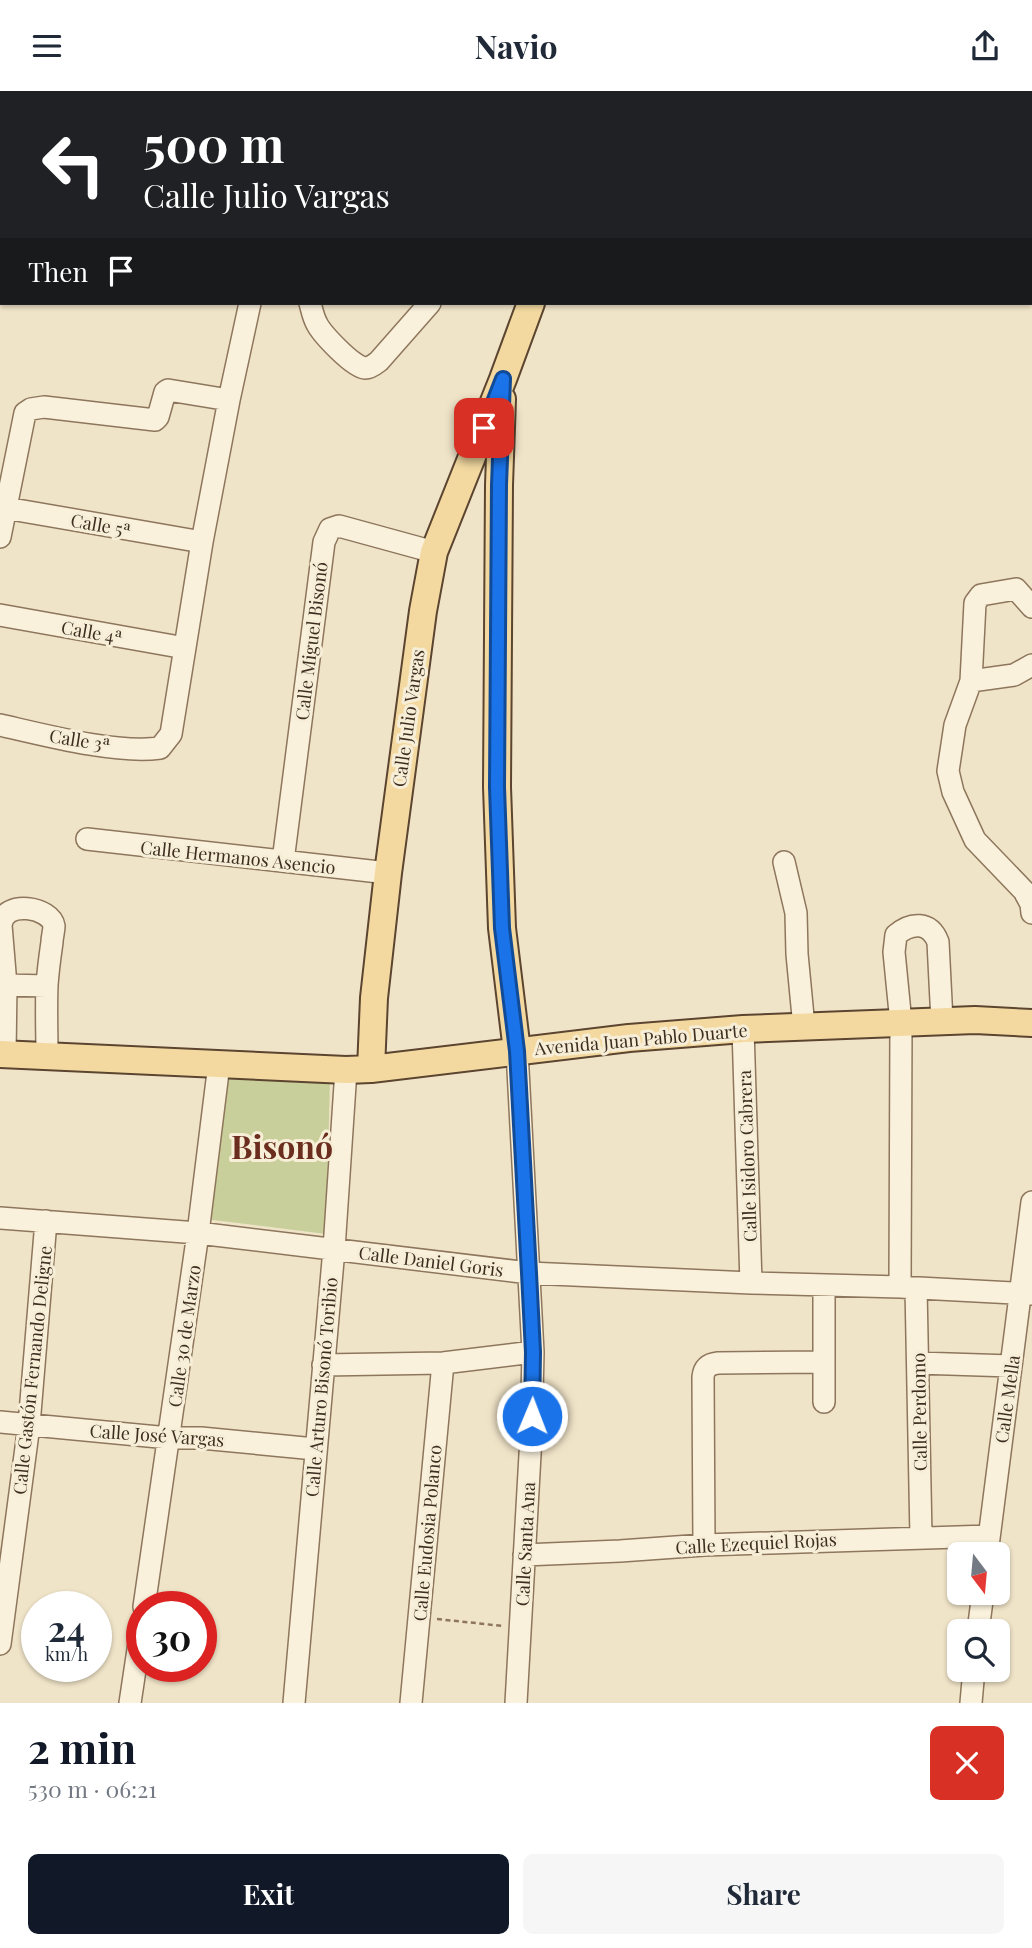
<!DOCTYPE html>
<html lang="en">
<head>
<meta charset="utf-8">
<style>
	:root { --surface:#fff; --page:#f6f6f7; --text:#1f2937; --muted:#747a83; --accent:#111827 }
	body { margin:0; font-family:"Playfair Display",serif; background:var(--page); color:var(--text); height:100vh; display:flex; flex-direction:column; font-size:26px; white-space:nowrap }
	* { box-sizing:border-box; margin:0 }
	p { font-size:23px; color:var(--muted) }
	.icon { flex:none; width:38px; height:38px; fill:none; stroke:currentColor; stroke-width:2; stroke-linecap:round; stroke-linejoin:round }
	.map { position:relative; height:1612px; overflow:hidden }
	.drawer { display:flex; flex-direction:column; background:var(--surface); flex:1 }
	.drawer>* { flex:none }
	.hud { position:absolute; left:0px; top:0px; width:1032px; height:214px; box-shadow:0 2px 5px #0004; background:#202124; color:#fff; overflow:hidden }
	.needle { width:46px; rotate:164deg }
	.buttons { position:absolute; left:947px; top:1451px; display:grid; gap:14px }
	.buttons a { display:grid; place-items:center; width:63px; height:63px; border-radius:10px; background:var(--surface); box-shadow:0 2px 5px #0004; font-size:35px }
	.speed { position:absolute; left:21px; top:1500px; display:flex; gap:14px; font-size:35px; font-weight:700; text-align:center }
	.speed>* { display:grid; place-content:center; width:91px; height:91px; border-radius:50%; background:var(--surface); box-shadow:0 2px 5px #0004; line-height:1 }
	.speed small { font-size:18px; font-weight:400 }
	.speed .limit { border:10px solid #d22; background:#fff; color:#111 }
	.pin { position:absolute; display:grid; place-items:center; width:60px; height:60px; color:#fff; margin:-30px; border-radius:14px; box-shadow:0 4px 10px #0006 }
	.me { position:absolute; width:77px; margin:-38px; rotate:1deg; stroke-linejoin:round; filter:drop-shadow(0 0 5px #0008) }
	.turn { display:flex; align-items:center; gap:24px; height:147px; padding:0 28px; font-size:32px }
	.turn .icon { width:91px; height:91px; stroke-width:2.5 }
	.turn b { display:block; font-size:49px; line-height:60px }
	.then { display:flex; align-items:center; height:66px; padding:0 28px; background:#0003; gap:14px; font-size:26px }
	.round { display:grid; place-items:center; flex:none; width:74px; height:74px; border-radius:10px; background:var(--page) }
	.summary { display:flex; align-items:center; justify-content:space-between; height:119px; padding:0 28px }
	h1 { font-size:42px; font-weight:700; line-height:52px; color:var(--accent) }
	.action { display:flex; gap:14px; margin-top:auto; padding:14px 28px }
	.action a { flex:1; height:80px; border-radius:10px; background:var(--accent); color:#fff; font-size:28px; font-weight:700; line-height:80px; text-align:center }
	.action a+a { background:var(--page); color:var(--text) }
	header { display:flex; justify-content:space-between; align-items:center; height:91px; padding:0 28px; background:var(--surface); font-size:32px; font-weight:700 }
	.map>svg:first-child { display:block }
</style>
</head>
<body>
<header><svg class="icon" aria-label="menu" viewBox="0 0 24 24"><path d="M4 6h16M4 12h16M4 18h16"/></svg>Navio<svg class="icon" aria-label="share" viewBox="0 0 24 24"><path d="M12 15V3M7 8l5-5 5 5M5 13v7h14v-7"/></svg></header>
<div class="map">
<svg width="1032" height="1612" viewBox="0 0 1032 1612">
	<rect width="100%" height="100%" fill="#f0e4c8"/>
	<path fill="#c9cf9b" d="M228 985 330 989 326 1143 205 1128 221 997Z"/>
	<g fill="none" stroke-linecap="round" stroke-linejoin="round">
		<defs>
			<path id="minor" d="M112 0 114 2
				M310 212C312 219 313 226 317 233 322 243 354 277 365 277 371 277 375 273 379 270L430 212
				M0 416 202 451
				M0 446 25 322 31 318 44 316 155 329 158 326 165 301 168 299 229 309
				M1032 516 1016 498 981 504 975 512 971 590 955 634 948 680 953 701 975 749 1024 800 1031 813 1032 822
				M0 524 185 557
				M971 590 1014 584 1032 574
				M0 634C44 644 116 663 160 657L171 643 202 451 229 309 250 212
				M87 748 388 782
				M283 770 324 451 330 438 339 435 434 461
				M784 771 796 822 797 863 804 936
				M6 894 47 895
				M743 938 751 1192
				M5 963 6 894 1 834C4 808 51 816 54 835 54 840 52 846 52 851 50 865 48 880 47 894 46 918 47 942 47 965
				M0 1127 198 1142 529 1182 751 1192 900 1196 1032 1203
				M900 1196 901 932 894 861 896 844C911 831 930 830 938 851L942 930
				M916 1197 921 1446
				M918 1272 1011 1275
				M323 1274 443 1272 533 1261
				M824 1311V1194
				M0 1331 169 1347H201L315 1358
				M704 1454 703 1286C704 1277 709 1273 718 1272L824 1271
				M987 1463 1032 1111
				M524 1464 620 1460 704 1454 989 1445
				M144 1516 198 1142 219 973
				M978 1540 983 1502
				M0 1553 29 1334 46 1130
				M130 1612 142 1532
				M294 1612 334 1158 346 979
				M411 1612 443 1272
				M516 1612 531 1346 533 1261 517 960
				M971 1612 974 1578"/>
			<path id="major" d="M597 2V0
				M502 308 499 394 497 696 502 837 517 960
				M0 963 346 979 371 978 629 947 743 938 975 929 1032 932
				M371 978 374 907 388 782 423 520 434 461 503 288 531 212"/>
		</defs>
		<use href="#minor" stroke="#8d765c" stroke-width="24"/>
		<use href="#major" stroke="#5b4430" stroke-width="30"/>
		<path stroke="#8d765c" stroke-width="2.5" stroke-dasharray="5 3.5" stroke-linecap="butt" d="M437 1528 503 1535"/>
		<use href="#minor" stroke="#faf1dc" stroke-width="21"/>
		<use href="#major" stroke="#f3d9a0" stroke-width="26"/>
	</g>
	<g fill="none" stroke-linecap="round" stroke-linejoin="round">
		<defs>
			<path id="route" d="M484 337 503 288 499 394 497 696 502 837 517 960 529 1182 533 1261 532 1325"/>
		</defs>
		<use href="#route" stroke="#114b97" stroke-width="18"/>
		<use href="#route" stroke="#1a73e8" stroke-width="12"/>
	</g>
	<g text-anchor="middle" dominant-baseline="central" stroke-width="6" stroke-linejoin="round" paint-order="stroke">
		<g font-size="18" fill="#3d2e20" stroke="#f7eed8">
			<text transform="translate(101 434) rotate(10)">Calle 5ª</text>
			<text transform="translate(92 541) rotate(10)">Calle 4ª</text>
			<text transform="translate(311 550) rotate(-83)">Calle Miguel Bisonó</text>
			<text transform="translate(408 627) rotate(-82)">Calle Julio Vargas</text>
			<text transform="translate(80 649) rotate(9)">Calle 3ª</text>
			<text transform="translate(238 766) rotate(6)">Calle Hermanos Asencio</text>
			<text transform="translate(641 948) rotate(-5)">Avenida Juan Pablo Duarte</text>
			<text transform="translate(747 1065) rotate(-92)">Calle Isidoro Cabrera</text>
			<text transform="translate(431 1170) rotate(7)">Calle Daniel Goris</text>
			<text transform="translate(184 1245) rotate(-82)">Calle 30 de Marzo</text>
			<text transform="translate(32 1279) rotate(-84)">Calle Gastón Fernando Deligne</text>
			<text transform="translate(321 1296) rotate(-85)">Calle Arturo Bisonó Toribio</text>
			<text transform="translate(1007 1308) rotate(-82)">Calle Mella</text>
			<text transform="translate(919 1321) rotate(-91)">Calle Perdomo</text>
			<text transform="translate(157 1344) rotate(4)">Calle José Vargas</text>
			<text transform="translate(427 1442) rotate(-85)">Calle Eudosia Polanco</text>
			<text transform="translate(756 1452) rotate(-3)">Calle Ezequiel Rojas</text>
			<text transform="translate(525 1453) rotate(-87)">Calle Santa Ana</text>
		</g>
		<g font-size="32" font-weight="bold" fill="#6b2e1e" stroke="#f7eed8">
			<text x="282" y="1054">Bisonó</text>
		</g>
	</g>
</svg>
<div class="buttons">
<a><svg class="needle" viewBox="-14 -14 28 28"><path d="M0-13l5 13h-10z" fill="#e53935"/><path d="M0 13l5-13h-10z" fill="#747a83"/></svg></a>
<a><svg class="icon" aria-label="search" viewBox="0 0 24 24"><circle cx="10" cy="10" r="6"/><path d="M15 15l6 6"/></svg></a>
</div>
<div class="speed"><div>24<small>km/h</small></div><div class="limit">30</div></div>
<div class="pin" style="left:484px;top:337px;background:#d93025"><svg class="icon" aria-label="arrive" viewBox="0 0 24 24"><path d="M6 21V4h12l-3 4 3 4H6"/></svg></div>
<svg class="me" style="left:532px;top:1325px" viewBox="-20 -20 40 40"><circle r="17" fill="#1a73e8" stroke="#fff" stroke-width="3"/><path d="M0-11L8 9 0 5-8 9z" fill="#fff"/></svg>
<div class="hud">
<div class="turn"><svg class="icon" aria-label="left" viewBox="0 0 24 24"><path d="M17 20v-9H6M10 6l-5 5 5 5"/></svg><div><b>500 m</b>Calle Julio Vargas</div></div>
<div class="then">Then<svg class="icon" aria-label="arrive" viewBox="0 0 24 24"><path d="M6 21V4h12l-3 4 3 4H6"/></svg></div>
</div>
</div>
<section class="drawer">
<div class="summary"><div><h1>2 min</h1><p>530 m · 06:21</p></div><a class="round" style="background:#d93025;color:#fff"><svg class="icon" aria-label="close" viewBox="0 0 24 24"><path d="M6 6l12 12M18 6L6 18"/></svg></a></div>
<div class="action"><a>Exit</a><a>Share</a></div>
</section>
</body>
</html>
